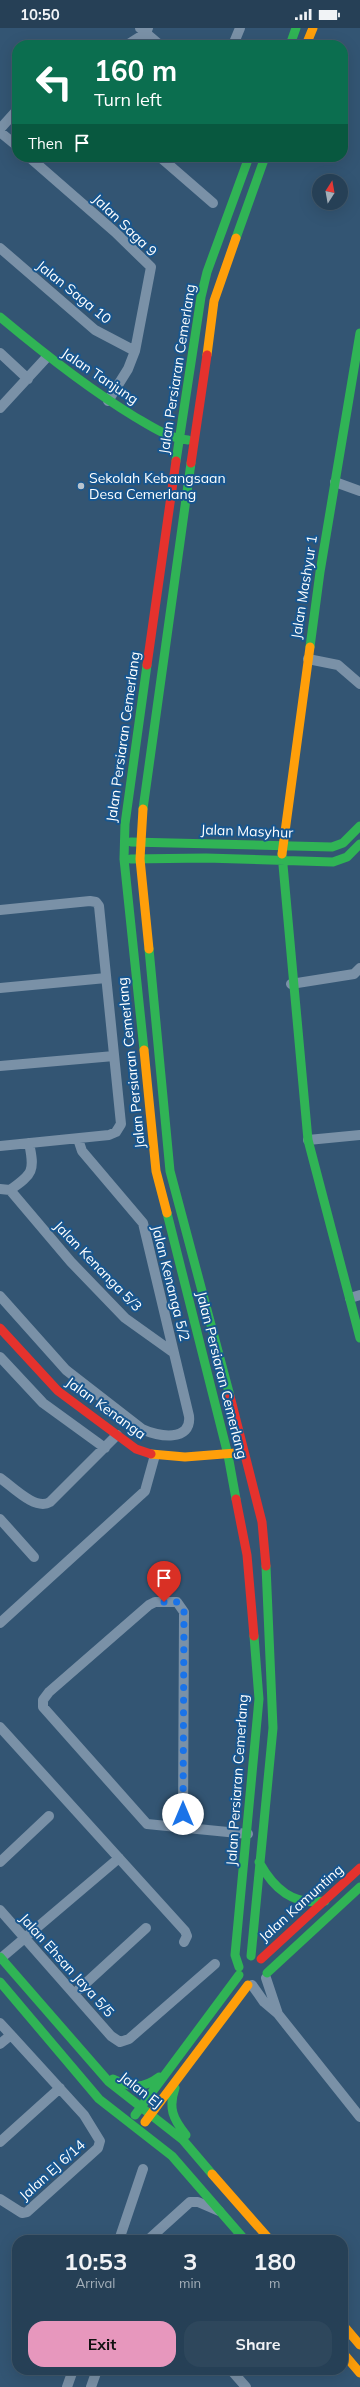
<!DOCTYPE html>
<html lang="en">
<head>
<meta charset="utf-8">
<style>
	:root { --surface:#264056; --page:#2e475c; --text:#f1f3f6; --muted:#a4afb9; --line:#42596c; --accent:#e797bd }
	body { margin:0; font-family:Mulish,sans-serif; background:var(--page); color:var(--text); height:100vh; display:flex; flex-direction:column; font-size:15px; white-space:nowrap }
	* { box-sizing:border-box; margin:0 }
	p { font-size:13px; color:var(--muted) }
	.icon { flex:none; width:22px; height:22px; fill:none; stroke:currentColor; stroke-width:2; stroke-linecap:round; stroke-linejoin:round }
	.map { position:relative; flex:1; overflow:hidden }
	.panel { position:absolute; left:12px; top:2207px; width:336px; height:140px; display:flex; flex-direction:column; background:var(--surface); border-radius:16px; box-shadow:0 4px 16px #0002,0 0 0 1px var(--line) }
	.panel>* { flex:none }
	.guide { position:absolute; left:12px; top:12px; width:336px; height:122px; border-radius:16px; box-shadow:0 4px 16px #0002,0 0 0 1px var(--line); background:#0b6e4f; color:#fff; overflow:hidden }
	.needle { width:26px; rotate:11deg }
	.fabs { position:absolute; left:312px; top:146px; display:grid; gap:8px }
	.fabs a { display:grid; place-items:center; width:36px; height:36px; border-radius:50%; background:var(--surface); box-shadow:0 4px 16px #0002,0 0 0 1px var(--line); font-size:20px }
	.pin { position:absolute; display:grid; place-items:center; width:34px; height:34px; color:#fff; margin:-41px -17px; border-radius:50% 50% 50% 0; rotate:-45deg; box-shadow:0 0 4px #0007 }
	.pin .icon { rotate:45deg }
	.me { position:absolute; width:44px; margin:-22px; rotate:0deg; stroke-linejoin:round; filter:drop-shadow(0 0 3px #0008) }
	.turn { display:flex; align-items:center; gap:14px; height:84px; padding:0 16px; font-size:18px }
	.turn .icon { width:52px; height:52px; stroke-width:2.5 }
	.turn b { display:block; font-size:28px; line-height:34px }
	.then { display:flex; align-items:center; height:38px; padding:0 16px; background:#0003; gap:8px; font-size:15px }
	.eta { display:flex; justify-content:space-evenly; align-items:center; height:68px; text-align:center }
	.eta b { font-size:24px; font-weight:700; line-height:28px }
	.cta { display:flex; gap:8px; margin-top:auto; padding:8px 16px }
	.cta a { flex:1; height:46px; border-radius:16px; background:var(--accent); color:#111; font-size:16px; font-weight:700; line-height:46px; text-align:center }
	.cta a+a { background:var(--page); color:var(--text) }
	.status { display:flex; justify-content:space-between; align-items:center; height:28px; padding:0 20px; background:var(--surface); direction:ltr }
	.status svg { height:11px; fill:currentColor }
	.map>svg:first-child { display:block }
</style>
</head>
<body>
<div class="status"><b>10:50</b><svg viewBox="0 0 49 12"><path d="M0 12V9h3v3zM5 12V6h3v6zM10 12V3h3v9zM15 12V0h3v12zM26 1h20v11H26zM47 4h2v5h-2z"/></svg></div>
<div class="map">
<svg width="360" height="2359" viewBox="0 0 360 2359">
	<rect width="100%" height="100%" fill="#335573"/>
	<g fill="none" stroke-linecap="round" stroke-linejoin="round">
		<path stroke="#7a91a7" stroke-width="10" d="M140 0 160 17
			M127 17 146 5 148 0
			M233 17 240 0
			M0 101 17 82
			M0 104 17 118
			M29 129 115 204 151 239 135 323 128 341 108 373
			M160 129 213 175
			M0 220 95 302 135 323
			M0 325 28 351
			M0 380 47 329
			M335 454 360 463
			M308 631 338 637 360 656
			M0 882 90 873 96 874 99 878 121 1096 116 1104 109 1107 0 1118
			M291 956 354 946 360 940
			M0 960 106 950
			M0 1038 114 1028
			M308 1112 360 1107
			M0 1161 10 1162C33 1146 35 1143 29 1115
			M10 1162 71 1234 125 1290 174 1325
			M0 1268 66 1342 142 1401C158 1409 192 1414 189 1388L143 1195 82 1123 78 1111
			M350 1270 360 1267
			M0 1329 43 1375 105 1420
			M0 1450C12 1458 35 1483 50 1474L117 1407
			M0 1491 34 1529
			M0 1595 145 1463 155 1427
			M0 1699 185 1903 187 1908 184 1914
			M183 1799 184 1584 177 1574H155L149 1577 49 1664 43 1672V1679L147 1796 248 1806
			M0 1834 49 1788
			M0 1882 111 2008 120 2014 129 2011 215 1936
			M0 1931 119 1830
			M266 1950 278 1986 360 2089
			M252 1957 264 1974 277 1985
			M74 1966 146 1900
			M0 1995 84 2087 100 2113 98 2120 27 2184 22 2185 0 2171
			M0 2016 11 2007
			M0 2114 60 2060
			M119 2212 143 2141
			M148 2212 190 2174H198L219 2183
			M231 2342 246 2359
			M67 2359 73 2342
			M91 2359 97 2342"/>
		<path stroke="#30b455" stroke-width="9" d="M290 17 296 0
			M236 210 265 129
			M0 289C43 325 87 360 135 389 152 399 168 410 188 412
			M176 433 201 269 207 244 249 129
			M310 619 320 544 360 305
			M143 781 191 435
			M131 814 332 819 343 815 360 798
			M282 826 308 1112 360 1310
			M131 831 206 830 333 834 347 829 360 816
			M149 921 170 1143 230 1368
			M144 1022 124 831 125 796 147 637
			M167 1185 228 1427 236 1471
			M259 1834C274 1861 293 1878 325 1873
			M251 1928 273 1700 266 1538
			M0 1929 109 2054 183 2112 212 2146
			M239 1939 235 1927 259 1671 254 1608
			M267 1945 360 1859
			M0 1954 99 2071 172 2128 245 2212
			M113 2051C131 2060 143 2061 159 2049
			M175 2060C168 2080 173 2091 186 2107
			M135 2087 239 1947"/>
		<path stroke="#ff9f0a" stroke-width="9" d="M306 17 313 0
			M207 327 214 273 236 210
			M143 781 140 831 149 921
			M282 826 310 619
			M144 1022 156 1143 167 1185
			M151 1426 185 1429 236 1425
			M145 2094 248 1957
			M212 2146 270 2212
			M343 2297 360 2317
			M343 2325 360 2345"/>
		<path stroke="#e5322d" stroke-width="9" d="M191 435 207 327
			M147 637 176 433
			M0 1300 58 1363 136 1421 151 1426
			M230 1368 262 1494 266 1538
			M236 1471 247 1527 254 1608
			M261 1931 360 1840"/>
	</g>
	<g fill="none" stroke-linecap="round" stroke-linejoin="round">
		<path stroke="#1a73e8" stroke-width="7" stroke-dasharray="0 12.6" d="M164 1574H177L184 1584 183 1786"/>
	</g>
	<circle fill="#b8c4ce" stroke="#18568e" stroke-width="1.5" cx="81" cy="458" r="4"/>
	<g text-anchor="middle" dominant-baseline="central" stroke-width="4" stroke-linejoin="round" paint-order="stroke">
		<g font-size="14" fill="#fff" stroke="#18568e">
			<text transform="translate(125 197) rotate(44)">Jalan Saga 9</text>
			<text transform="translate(74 264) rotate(39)">Jalan Saga 10</text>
			<text transform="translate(177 341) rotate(-81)">Jalan Persiaran Cemerlang</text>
			<text transform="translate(100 348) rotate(34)">Jalan Tanjung</text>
			<text transform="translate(304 559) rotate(-81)">Jalan Mashyur 1</text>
			<text transform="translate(123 709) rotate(-82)">Jalan Persiaran Cemerlang</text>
			<text transform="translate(247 803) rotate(2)">Jalan Masyhur</text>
			<text transform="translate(131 1035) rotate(-96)">Jalan Persiaran Cemerlang</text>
			<text transform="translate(98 1238) rotate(46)">Jalan Kenanga 5/3</text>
			<text transform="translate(171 1255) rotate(76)">Jalan Kenanga 5/2</text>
			<text transform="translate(222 1347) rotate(76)">Jalan Persiaran Cemerlang</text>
			<text transform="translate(106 1380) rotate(36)">Jalan Kenanga</text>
			<text transform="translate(237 1752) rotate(-86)">Jalan Persiaran Cemerlang</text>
			<text transform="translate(301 1875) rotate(-42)">Jalan Kamunting</text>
			<text transform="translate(67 1937) rotate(48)">Jalan Ehsan Jaya 5/5</text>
			<text transform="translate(141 2062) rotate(38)">Jalan EJ</text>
			<text transform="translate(52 2142) rotate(-42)">Jalan EJ 6/14</text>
		</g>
		<g font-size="14" fill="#fff" stroke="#18568e" text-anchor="start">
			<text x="89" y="450">Sekolah Kebangsaan<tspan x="89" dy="16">Desa Cemerlang</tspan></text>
		</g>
	</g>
</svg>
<div class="fabs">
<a><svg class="needle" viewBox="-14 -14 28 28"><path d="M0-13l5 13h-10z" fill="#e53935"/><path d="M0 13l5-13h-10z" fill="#a4afb9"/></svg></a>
</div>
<div class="pin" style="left:164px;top:1574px;background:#d93025"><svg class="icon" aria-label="arrive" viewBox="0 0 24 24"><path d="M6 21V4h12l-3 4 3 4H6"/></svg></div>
<svg class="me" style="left:183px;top:1786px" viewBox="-20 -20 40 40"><circle r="19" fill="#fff"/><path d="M0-13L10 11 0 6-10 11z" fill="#1a73e8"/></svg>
<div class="guide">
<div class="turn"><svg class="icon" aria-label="left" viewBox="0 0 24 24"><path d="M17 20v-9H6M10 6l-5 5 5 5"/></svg><div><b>160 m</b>Turn left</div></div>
<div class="then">Then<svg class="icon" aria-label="arrive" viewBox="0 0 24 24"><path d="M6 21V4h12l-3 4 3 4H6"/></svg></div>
</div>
<section class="panel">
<div class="eta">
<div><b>10:53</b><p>Arrival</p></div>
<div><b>3</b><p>min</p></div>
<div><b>180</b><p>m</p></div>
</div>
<div class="cta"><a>Exit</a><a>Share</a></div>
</section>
</div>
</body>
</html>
